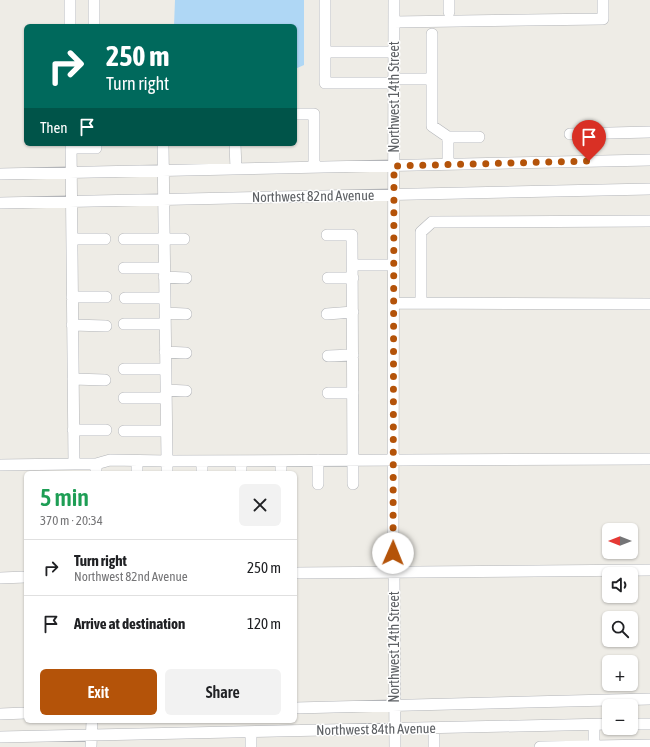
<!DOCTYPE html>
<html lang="en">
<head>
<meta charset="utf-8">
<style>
	:root { --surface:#fff; --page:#f2f2f2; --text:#202124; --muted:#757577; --line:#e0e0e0; --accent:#b45309 }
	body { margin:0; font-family:"Asap Condensed",sans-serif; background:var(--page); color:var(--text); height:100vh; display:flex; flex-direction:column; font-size:15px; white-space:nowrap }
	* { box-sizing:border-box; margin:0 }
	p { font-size:13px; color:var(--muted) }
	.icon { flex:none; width:22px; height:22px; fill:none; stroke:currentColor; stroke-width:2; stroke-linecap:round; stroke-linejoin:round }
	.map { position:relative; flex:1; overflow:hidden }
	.panel { position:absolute; left:24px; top:471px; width:273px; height:252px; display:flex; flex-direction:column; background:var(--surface); border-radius:6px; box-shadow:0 1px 3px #0004 }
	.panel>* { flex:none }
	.top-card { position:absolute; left:24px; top:24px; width:273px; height:122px; border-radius:6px; box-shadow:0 1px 3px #0004; background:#00695c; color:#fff; overflow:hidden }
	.needle { width:26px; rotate:270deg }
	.buttons { position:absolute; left:602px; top:523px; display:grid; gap:8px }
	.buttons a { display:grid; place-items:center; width:36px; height:36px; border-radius:6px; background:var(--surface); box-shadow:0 1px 3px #0004; font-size:20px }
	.pin { position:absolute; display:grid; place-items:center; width:34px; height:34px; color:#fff; margin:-41px -17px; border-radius:50% 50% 50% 0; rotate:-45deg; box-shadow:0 0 4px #0007 }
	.pin .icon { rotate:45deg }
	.me { position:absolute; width:44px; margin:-22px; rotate:1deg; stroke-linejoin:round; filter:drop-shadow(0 0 3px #0008) }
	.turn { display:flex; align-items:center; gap:14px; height:84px; padding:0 16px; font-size:18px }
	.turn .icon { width:52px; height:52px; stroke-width:2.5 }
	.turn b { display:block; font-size:28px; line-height:34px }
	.then { display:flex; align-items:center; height:38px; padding:0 16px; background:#0003; gap:8px; font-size:15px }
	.round { display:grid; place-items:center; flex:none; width:42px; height:42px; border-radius:6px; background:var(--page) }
	.head { display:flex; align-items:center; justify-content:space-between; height:68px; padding:0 16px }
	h1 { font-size:24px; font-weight:600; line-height:30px; color:#1e9e55 }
	.primary-button { display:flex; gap:8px; margin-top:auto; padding:8px 16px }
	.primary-button a { flex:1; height:46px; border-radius:6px; background:var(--accent); color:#fff; font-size:16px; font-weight:600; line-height:46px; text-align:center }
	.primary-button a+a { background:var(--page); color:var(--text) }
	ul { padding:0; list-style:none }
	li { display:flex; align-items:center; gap:12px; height:56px; padding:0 16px; border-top:1px solid var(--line) }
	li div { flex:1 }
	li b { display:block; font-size:15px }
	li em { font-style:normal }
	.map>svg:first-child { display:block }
</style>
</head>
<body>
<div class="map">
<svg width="650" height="747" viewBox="0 0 650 747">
	<rect width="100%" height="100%" fill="#eeece6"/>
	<path fill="#afd7f5" d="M175 0H304V65L295 69V26H174Z"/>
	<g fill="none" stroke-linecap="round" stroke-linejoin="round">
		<defs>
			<path id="minor" d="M70 0V26
				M94 0V26
				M325 0V83H393
				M449 0V12
				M394 22 603 19V0
				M432 34V79
				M325 52H393
				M393 79H432V126L448 137V164
				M295 114H314V167
				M570 134 650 132
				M448 137H479
				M163 144 167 461 650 459
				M235 144 236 169
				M71 148H96V144
				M0 174 650 160
				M0 203 650 189
				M327 235H352L353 484
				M72 239H105
				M124 239H184
				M353 265H394
				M124 268H164
				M164 277 186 278
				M328 278H353
				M72 297H106
				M125 298H165
				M394 303 650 304
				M421 303V232L432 222 650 221
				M165 313 186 314
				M327 314 353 312
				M124 324H165
				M72 325 106 326
				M165 352 186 353
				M328 356 353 355
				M124 369H166
				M73 379 105 380
				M166 390 186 391
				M328 393H353
				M124 398H166
				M73 430H106
				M124 431H166
				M202 461V473
				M281 461V473
				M74 464H96V473
				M96 464 110 460 167 461V473
				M0 465 74 464 71 144
				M137 473V461
				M241 473V461
				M318 484V460
				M393 553 394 0
				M394 571 395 747
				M295 573 650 570
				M0 578 26 577
				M295 708 650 699
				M0 714 26 713
				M631 724H650
				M434 728V747
				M251 732V747
				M0 737 609 724
				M91 747 92 721
				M540 747 650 745
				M594 747V725"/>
		</defs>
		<use href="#minor" stroke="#b3b5b9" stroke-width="12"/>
		<use href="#minor" stroke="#fff" stroke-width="11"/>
	</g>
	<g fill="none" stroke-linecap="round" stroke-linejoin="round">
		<path stroke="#b45309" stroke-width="7" stroke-dasharray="0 12.6" d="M393 553 394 166 589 161"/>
	</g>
	<g text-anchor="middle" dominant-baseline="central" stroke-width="3" stroke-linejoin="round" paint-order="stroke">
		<g font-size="14" fill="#5d6064" stroke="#fff">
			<text transform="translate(394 97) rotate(-90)">Northwest 14th Street</text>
			<text transform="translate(313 196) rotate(-1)">Northwest 82nd Avenue</text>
			<text transform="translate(394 647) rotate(-90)">Northwest 14th Street</text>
			<text transform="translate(376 729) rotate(-1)">Northwest 84th Avenue</text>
		</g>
	</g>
</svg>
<div class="buttons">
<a><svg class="needle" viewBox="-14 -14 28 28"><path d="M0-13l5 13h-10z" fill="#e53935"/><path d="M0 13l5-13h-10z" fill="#757577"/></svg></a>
<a><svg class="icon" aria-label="sound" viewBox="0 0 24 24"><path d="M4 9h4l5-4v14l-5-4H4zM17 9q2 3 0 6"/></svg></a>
<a><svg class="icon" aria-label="search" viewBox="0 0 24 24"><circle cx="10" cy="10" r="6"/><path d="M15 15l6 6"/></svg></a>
<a>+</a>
<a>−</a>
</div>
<div class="pin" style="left:589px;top:161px;background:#d93025"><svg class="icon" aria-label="arrive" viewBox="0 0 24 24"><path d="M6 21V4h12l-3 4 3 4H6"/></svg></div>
<svg class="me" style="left:393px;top:553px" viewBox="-20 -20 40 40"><circle r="19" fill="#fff"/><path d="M0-13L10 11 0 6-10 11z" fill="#b45309"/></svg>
<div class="top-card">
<div class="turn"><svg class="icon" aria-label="right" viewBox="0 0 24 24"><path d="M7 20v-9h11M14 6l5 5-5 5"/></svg><div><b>250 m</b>Turn right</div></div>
<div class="then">Then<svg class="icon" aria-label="arrive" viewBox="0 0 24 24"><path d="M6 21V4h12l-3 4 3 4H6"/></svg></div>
</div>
<section class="panel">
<div class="head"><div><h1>5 min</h1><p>370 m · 20:34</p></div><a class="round"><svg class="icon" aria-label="close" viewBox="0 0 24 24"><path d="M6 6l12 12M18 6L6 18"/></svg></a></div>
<ul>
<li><svg class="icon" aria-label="right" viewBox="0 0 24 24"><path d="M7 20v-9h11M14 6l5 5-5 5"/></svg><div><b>Turn right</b><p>Northwest 82nd Avenue</p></div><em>250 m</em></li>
<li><svg class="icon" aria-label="arrive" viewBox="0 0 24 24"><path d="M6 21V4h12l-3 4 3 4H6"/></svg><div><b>Arrive at destination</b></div><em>120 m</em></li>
</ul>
<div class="primary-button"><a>Exit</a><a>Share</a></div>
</section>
</div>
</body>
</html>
